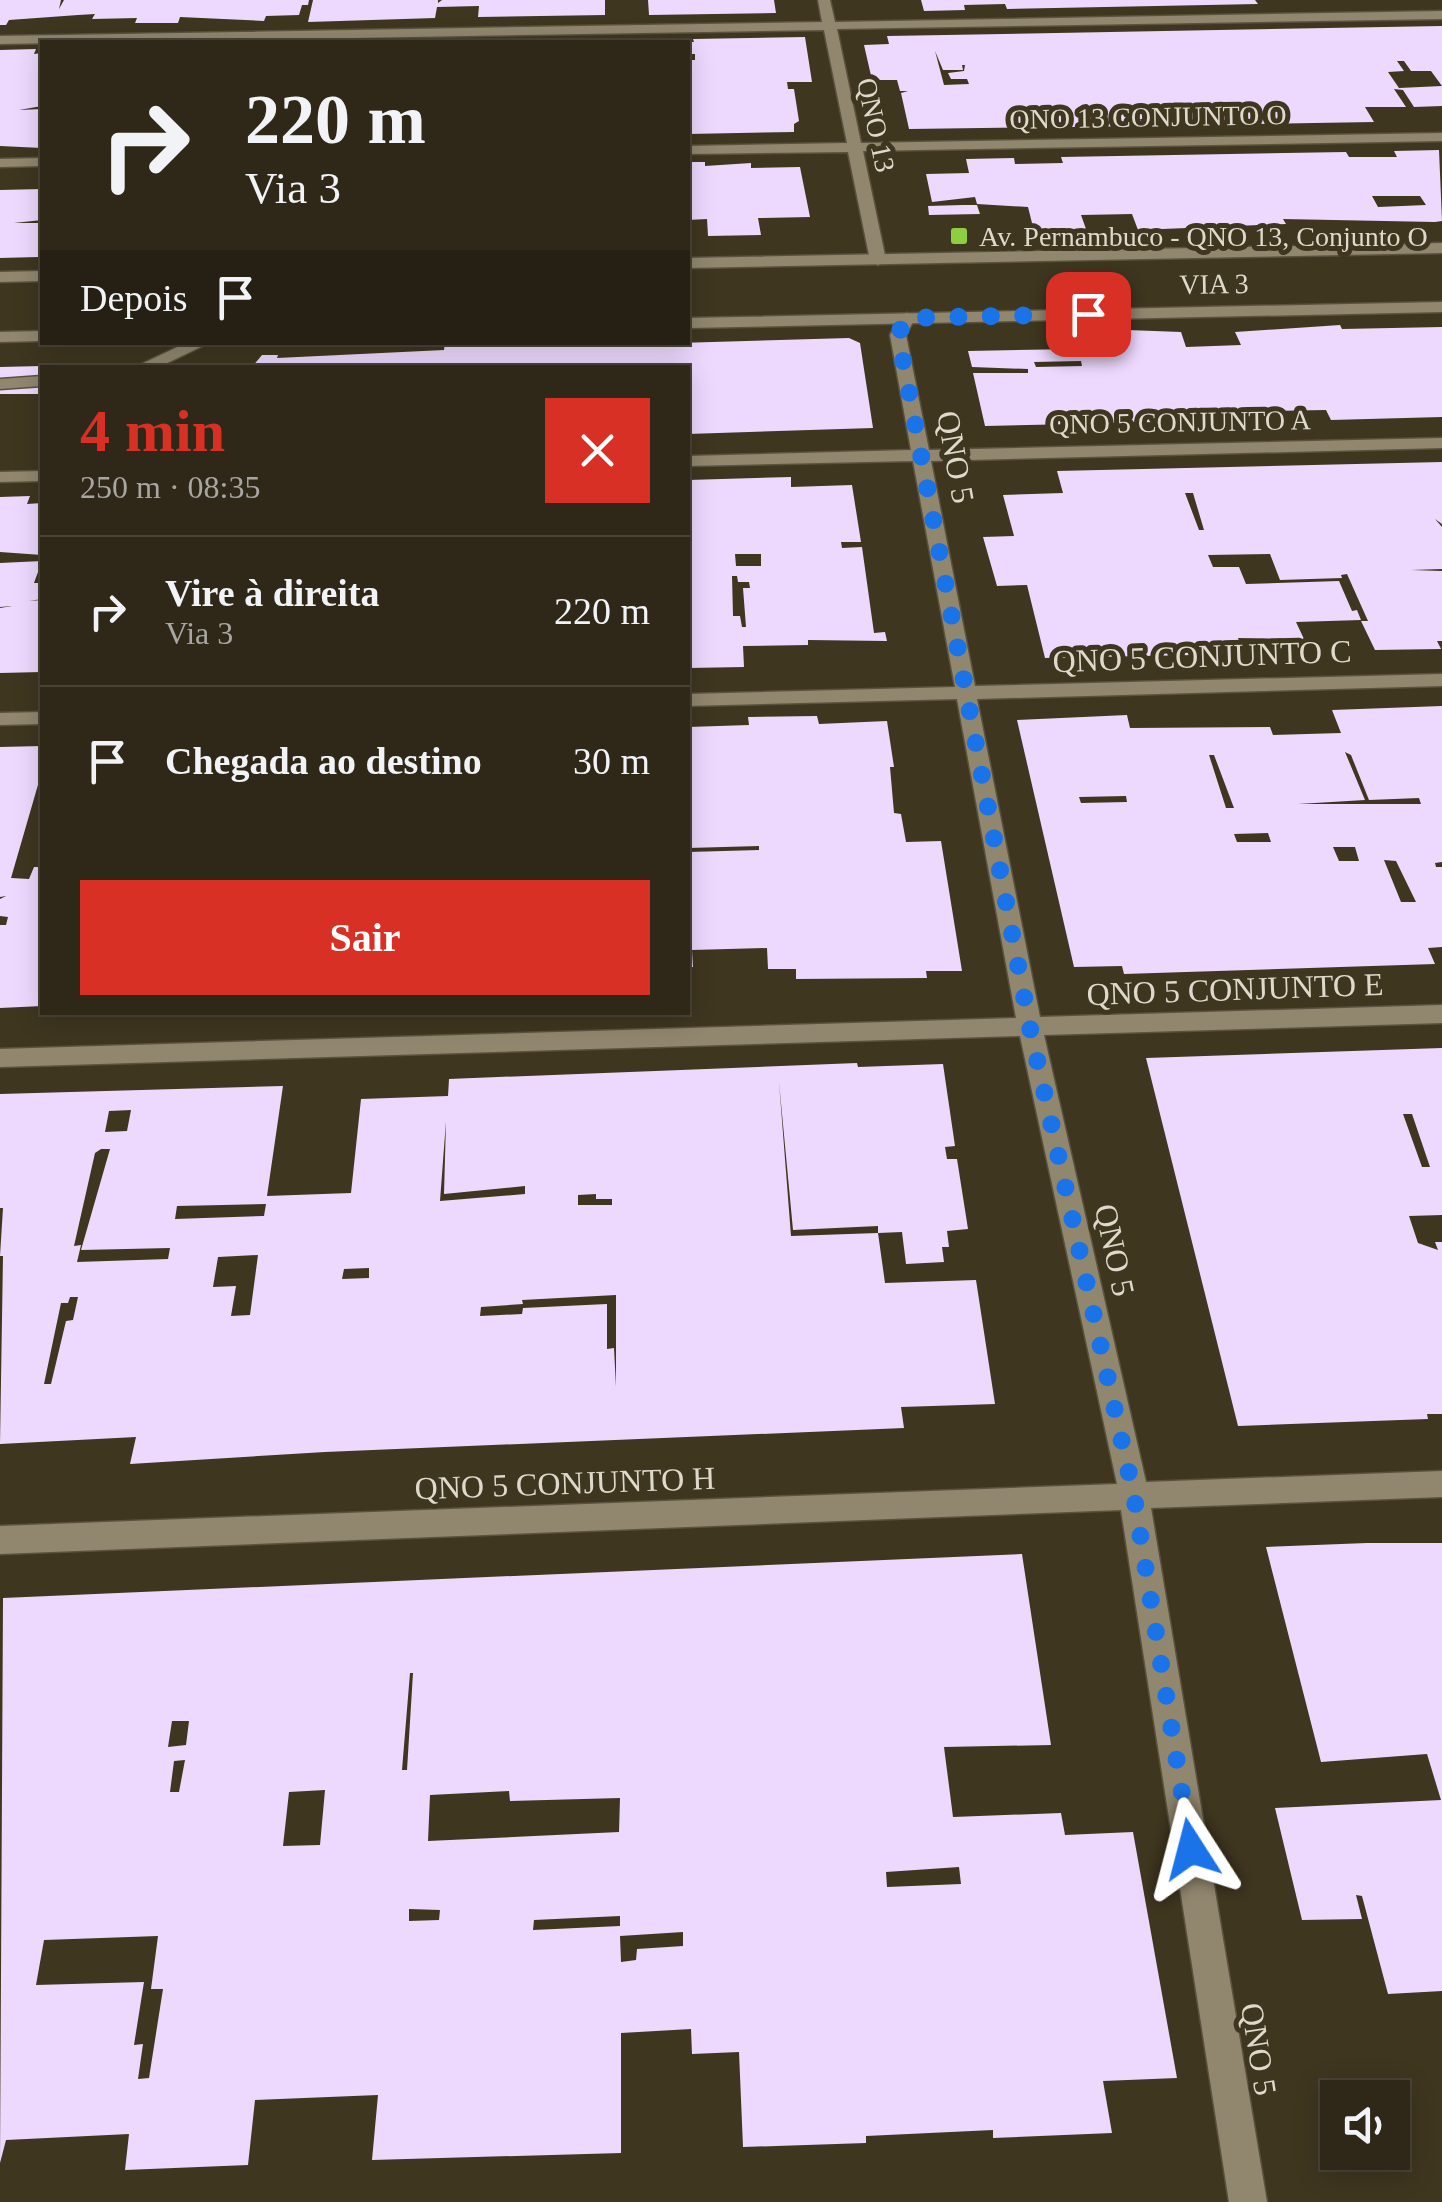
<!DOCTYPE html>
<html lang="pt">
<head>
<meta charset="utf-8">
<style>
	:root { --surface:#2f2818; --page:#3b3425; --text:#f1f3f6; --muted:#a7a6a2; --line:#4a4437; --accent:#d93025 }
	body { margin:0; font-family:Georgia,serif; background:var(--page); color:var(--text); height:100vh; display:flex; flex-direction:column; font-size:38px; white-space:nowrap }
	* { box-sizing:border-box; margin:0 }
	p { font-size:32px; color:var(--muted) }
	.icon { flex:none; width:55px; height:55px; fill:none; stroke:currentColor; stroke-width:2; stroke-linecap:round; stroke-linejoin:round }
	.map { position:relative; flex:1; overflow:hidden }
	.drawer { position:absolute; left:40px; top:365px; width:650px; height:650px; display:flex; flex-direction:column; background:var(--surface); border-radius:0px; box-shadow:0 5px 25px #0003,0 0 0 2px var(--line) }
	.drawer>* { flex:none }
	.banner { position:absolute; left:40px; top:40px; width:650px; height:305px; border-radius:0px; box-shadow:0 5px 25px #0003,0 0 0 2px var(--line); background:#2f2818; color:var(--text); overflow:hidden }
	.fabs { position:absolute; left:1320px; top:2080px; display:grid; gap:20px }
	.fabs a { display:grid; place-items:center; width:90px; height:90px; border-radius:0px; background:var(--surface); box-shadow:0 5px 25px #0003,0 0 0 2px var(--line); font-size:50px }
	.pin { position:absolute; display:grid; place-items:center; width:85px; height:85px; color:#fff; margin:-42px; border-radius:20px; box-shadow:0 5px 15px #0006 }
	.me { position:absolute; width:110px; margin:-55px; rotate:351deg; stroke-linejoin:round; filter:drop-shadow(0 0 8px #0008) }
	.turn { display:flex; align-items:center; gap:35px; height:210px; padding:0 40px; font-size:45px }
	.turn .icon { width:130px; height:130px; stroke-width:2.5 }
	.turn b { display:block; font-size:70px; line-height:85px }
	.then { display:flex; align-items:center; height:95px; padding:0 40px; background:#0003; gap:20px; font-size:38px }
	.round { display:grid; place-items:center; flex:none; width:105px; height:105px; border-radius:0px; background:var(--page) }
	.overview { display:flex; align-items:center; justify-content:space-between; height:170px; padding:0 40px }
	h1 { font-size:60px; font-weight:800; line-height:75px; color:var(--accent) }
	.cta { display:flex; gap:20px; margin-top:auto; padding:20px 40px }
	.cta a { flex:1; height:115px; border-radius:0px; background:var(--accent); color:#fff; font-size:40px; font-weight:800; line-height:115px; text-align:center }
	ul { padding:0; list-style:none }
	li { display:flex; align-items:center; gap:30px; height:150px; padding:0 40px; border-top:2px solid var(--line) }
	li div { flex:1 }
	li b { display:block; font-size:38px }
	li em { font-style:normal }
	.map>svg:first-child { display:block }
</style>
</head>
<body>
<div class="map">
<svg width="1442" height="2202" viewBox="0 0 1442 2202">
	<rect width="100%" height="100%" fill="#3f3620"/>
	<path fill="#edd9fe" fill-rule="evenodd" d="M0 0H61L59 9 64 0H309L308 5H302L299 15 266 16 264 21 180 17 178 23H135L137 18 92 19 95 14 78 15 9 20 6 25H0Z
		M313 0H438V3L442 0H605V15L478 17 479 6 437 7 435 18 308 22Z
		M648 0H774L776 13 649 15Z
		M921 0H1255L1258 4 1007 9 1005 4 964 5 965 10 924 11Z
		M1442 26V106L1414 107 1403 90 1394 89 1406 107H1365L1374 122 1190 125 1186 118 1140 119 1143 126 909 129 901 93 908 91H900L897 80H872L864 45 889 44 887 36ZM935 51 943 70H963L962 65H965L964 71 948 73 951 79H967L969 84 944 85ZM1397 61H1404L1411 71H1431L1442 86 1399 88 1388 72 1404 71Z
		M805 37 812 82H787L788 89H794L799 121 794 124V132L688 134V60H695V54H688V42H694L693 39Z
		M36 49 34 54 42 53V106L19 110 42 109V148L0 146V50Z
		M1439 150 1442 221 1435 222 1283 219 1286 224 1138 230 1132 214 1081 215 1086 229 1034 231 1028 207 977 204 975 197 932 202 926 174 969 173 966 159 1014 158 1015 164 1063 163 1061 157 1346 152 1349 157H1397L1394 151ZM1372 196H1420L1426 205 1378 207Z
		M688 162H705V166L751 163V168L800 167 810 217 758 218 761 235 708 236 707 219 688 220Z
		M42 189V220L14 223H42L38 257 0 258V190Z
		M963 205H977L980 214 929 215 928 206Z
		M1340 325 1342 329 1442 327V417L1331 420 1326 410 1268 411 1155 414 1158 422 1102 423 1099 416H1071L1074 424 985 426 973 373H1028V369L972 367 968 351 1076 349 1070 332 1127 330 1181 332 1186 347 1241 345 1235 332ZM1081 361 1082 366 1036 367 1034 362Z
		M849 338 860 343 873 428 688 434V368H251L262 355H278L277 358 444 350 445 342 608 345Z
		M42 366V394H0V367Z
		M1442 462V524L1435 519 1442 527V569L1411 570 1442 571V641H1437L1441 649 1375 650 1361 621H1368L1347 574 1341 575 1342 578 1280 580 1270 554 1208 555 1213 567H1239L1246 584 1339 581 1352 611 1357 610 1361 620 1296 622 1304 639 1238 638 1244 654 1045 658 1027 585 997 586 983 537 1014 536 1003 495 1063 493 1057 471ZM1185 493H1193L1204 530H1199Z
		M791 477V487L852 485 861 542H841L842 548 862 547 874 633 885 632 887 641 808 640V645L743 646 744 667 688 668V480ZM735 554H761V566H736ZM732 576H737L738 582H749L750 588H743L746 627H742L740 616H733Z
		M30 496 27 504 42 503V555L0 552V497Z
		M42 561 34 583H42V599L29 601 42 600V672L0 673V608L12 606 0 607V563Z
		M1442 706V862L1435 863 1436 867H1442V947L1428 948 1435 964 1124 974 1122 966 1074 967 1017 720 1127 715 1130 728 1270 727 1273 735 1341 733 1332 710ZM1345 752 1351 755 1369 800 1419 798 1421 804H1298L1365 800ZM1209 755H1214L1234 808H1226ZM1126 796 1127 802 1081 803 1079 797ZM1268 833 1271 842H1237L1234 834ZM1333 847H1355L1359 861H1339ZM1384 860 1396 861 1416 902H1401Z
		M817 716 819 724 887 721 894 767H890L894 813 901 814 906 842 941 841 962 971H926L927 978 796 979V969H768L767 948 692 950 693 967H688V852L759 850V846L688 848V727L749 725 748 717Z
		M42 746V771L11 878 29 879 34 867H42V1006L0 1008V925H6L8 917 0 916V899L6 896 0 897V747Z
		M1442 1048V1215L1409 1216 1418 1243 1438 1250 1435 1242H1442V1414H1427L1428 1419 1238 1426 1146 1058ZM1403 1114H1412L1430 1167H1422Z
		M857 1063 858 1067 943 1064 955 1146 945 1147 947 1159H957L968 1229 947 1231 949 1247H942L944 1262 906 1264 902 1232 878 1233 885 1283 976 1280 995 1404 901 1407 904 1428 325 1452 130 1464 136 1437 0 1444 3 1256H0L3 1208H0V1094L283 1086 267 1196 351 1193 361 1099 448 1096 449 1079ZM779 1082 793 1230 878 1226V1233L791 1236ZM131 1110 127 1131 105 1132 109 1111ZM446 1121 444 1194 525 1186V1194L440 1201ZM101 1149H110L81 1250 170 1248 168 1259 77 1262 81 1245 74 1246 95 1153ZM596 1194V1199H612V1205H578V1195ZM266 1204 264 1216 175 1219 177 1206ZM258 1255 250 1315 231 1316 236 1286 213 1287 218 1257ZM369 1268V1278L342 1279 344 1269ZM616 1295V1387L614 1348 607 1349V1304L523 1308 522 1314 480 1316 481 1307 523 1304 522 1300ZM70 1297H78L73 1320 66 1321 51 1384H44L61 1303H68Z
		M1367 1543H1442V1991L1388 1994 1362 1896 1356 1895 1362 1919 1302 1920 1275 1808 1441 1800 1427 1754 1321 1762 1266 1547Z
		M1022 1554 1051 1745 944 1747 953 1817 1061 1813 1065 1835 1133 1832 1177 2078 1103 2081 1112 2133 993 2138V2130L866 2136V2143L743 2147 739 2052 692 2054 691 2029 621 2033V2153L372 2160 378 2095 255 2100 248 2165 125 2170 129 2134 6 2140 0 2163 3 1598ZM410 1673H413L407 1770H402ZM172 1721H189L186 1745 168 1747ZM185 1760 179 1792H170L174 1761ZM325 1790 320 1845 283 1846 289 1792ZM509 1791 510 1801 620 1798 619 1832 428 1841 430 1795ZM959 1867 961 1884 887 1887 886 1872ZM409 1909 440 1910 439 1920 409 1921ZM620 1916V1926L533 1930 534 1920ZM683 1932V1946L637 1949 636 1960 621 1962 620 1936ZM158 1936 151 1989H163L149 2078 138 2079 143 2044 134 2045 144 1982 36 1985 44 1940Z"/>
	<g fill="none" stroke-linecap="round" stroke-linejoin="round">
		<defs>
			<path id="lane" d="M188 342H211L157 368H133Z
				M42 376V386L0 389V379Z"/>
			<path id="street" d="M818 0H830L835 22 1442 11V19L837 29 861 143 1442 133V141L863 151 886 260 878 265 870 260 848 152 688 154V146L847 143 824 30 0 44V36L822 22Z
				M42 158V166L0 167V159Z
				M907 313 915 318 906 335 929 450 1442 438V448L931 461 975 686 1442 674V686L977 699 1040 1017 1442 1005V1023L1044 1035 1146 1482 1442 1471V1497L1151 1508 1267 2202H1229L1121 1510 0 1554V1526L1117 1484 1020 1036 0 1067V1049L1016 1018 957 699 688 706V694L955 687 913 461 688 466V456L911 450 890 335 901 315Z
				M42 471V481L0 482V472Z
				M42 712V724L0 725V713Z"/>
			<path id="secondary" d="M1442 243V253L688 268V258Z
				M42 271V281L0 282V272Z
				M1442 302V312L688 328V318Z
				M42 331V341L0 342V332Z"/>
		</defs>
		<use href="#lane" stroke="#5a523f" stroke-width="3"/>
		<use href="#street" stroke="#5a523f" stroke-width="3"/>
		<use href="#secondary" stroke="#5a523f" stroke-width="3"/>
		<use href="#lane" fill="#91876f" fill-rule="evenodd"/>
		<use href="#street" fill="#91876f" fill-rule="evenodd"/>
		<use href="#secondary" fill="#91876f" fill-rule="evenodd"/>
	</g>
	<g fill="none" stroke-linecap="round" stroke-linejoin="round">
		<path stroke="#1a73e8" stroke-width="18" stroke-dasharray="0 32.4" d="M1088 314 907 318 898 334 1030 1028 1134 1496 1191 1849"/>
	</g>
	<rect fill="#8fcd41" stroke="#3f3620" stroke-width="4" x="949" y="226" width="20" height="20" rx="5"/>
	<g text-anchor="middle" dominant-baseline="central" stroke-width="10" stroke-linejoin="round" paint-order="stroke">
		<g font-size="28" fill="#dfd9cc" stroke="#3f3620">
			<text transform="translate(1148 117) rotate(-1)">QNO 13 CONJUNTO O</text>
			<text transform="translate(876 125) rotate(78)">QNO 13</text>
			<text transform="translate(1214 284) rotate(-1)">VIA 3</text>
			<text transform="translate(1180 422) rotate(-1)">QNO 5 CONJUNTO A</text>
		</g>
		<g font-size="28" fill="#dfd9cc" stroke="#3f3620" text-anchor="start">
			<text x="979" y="236">Av. Pernambuco - QNO 13, Conjunto O</text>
		</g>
		<g font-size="32" fill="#dfd9cc" stroke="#3f3620">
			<text transform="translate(956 457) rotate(80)">QNO 5</text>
			<text transform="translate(1202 656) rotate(-2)">QNO 5 CONJUNTO C</text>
			<text transform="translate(1235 989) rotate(-2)">QNO 5 CONJUNTO E</text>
			<text transform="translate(1115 1250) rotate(78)">QNO 5</text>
			<text transform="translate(565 1483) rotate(-2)">QNO 5 CONJUNTO H</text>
			<text transform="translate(1259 2049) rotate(81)">QNO 5</text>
		</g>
	</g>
</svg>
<div class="fabs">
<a><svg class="icon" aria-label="sound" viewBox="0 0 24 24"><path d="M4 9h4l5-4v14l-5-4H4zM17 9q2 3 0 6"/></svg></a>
</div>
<div class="pin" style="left:1088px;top:314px;background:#d93025"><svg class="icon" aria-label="arrive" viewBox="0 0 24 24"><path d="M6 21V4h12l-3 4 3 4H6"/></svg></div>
<svg class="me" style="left:1191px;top:1849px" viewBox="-20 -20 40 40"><path d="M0-17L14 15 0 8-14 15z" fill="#1a73e8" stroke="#fff" stroke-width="4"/></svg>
<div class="banner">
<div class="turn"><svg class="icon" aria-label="right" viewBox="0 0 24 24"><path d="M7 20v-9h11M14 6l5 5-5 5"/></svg><div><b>220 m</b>Via 3</div></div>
<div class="then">Depois<svg class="icon" aria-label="arrive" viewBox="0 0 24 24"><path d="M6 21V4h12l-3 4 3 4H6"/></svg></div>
</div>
<section class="drawer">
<div class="overview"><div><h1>4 min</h1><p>250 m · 08:35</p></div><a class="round" style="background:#d93025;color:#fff"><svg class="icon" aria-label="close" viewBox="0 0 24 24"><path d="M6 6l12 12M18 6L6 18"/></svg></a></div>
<ul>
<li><svg class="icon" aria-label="right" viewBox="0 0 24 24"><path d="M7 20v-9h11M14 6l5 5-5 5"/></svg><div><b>Vire à direita</b><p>Via 3</p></div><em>220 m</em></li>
<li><svg class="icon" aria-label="arrive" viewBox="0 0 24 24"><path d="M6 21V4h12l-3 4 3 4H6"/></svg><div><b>Chegada ao destino</b></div><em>30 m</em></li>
</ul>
<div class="cta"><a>Sair</a></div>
</section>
</div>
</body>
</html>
